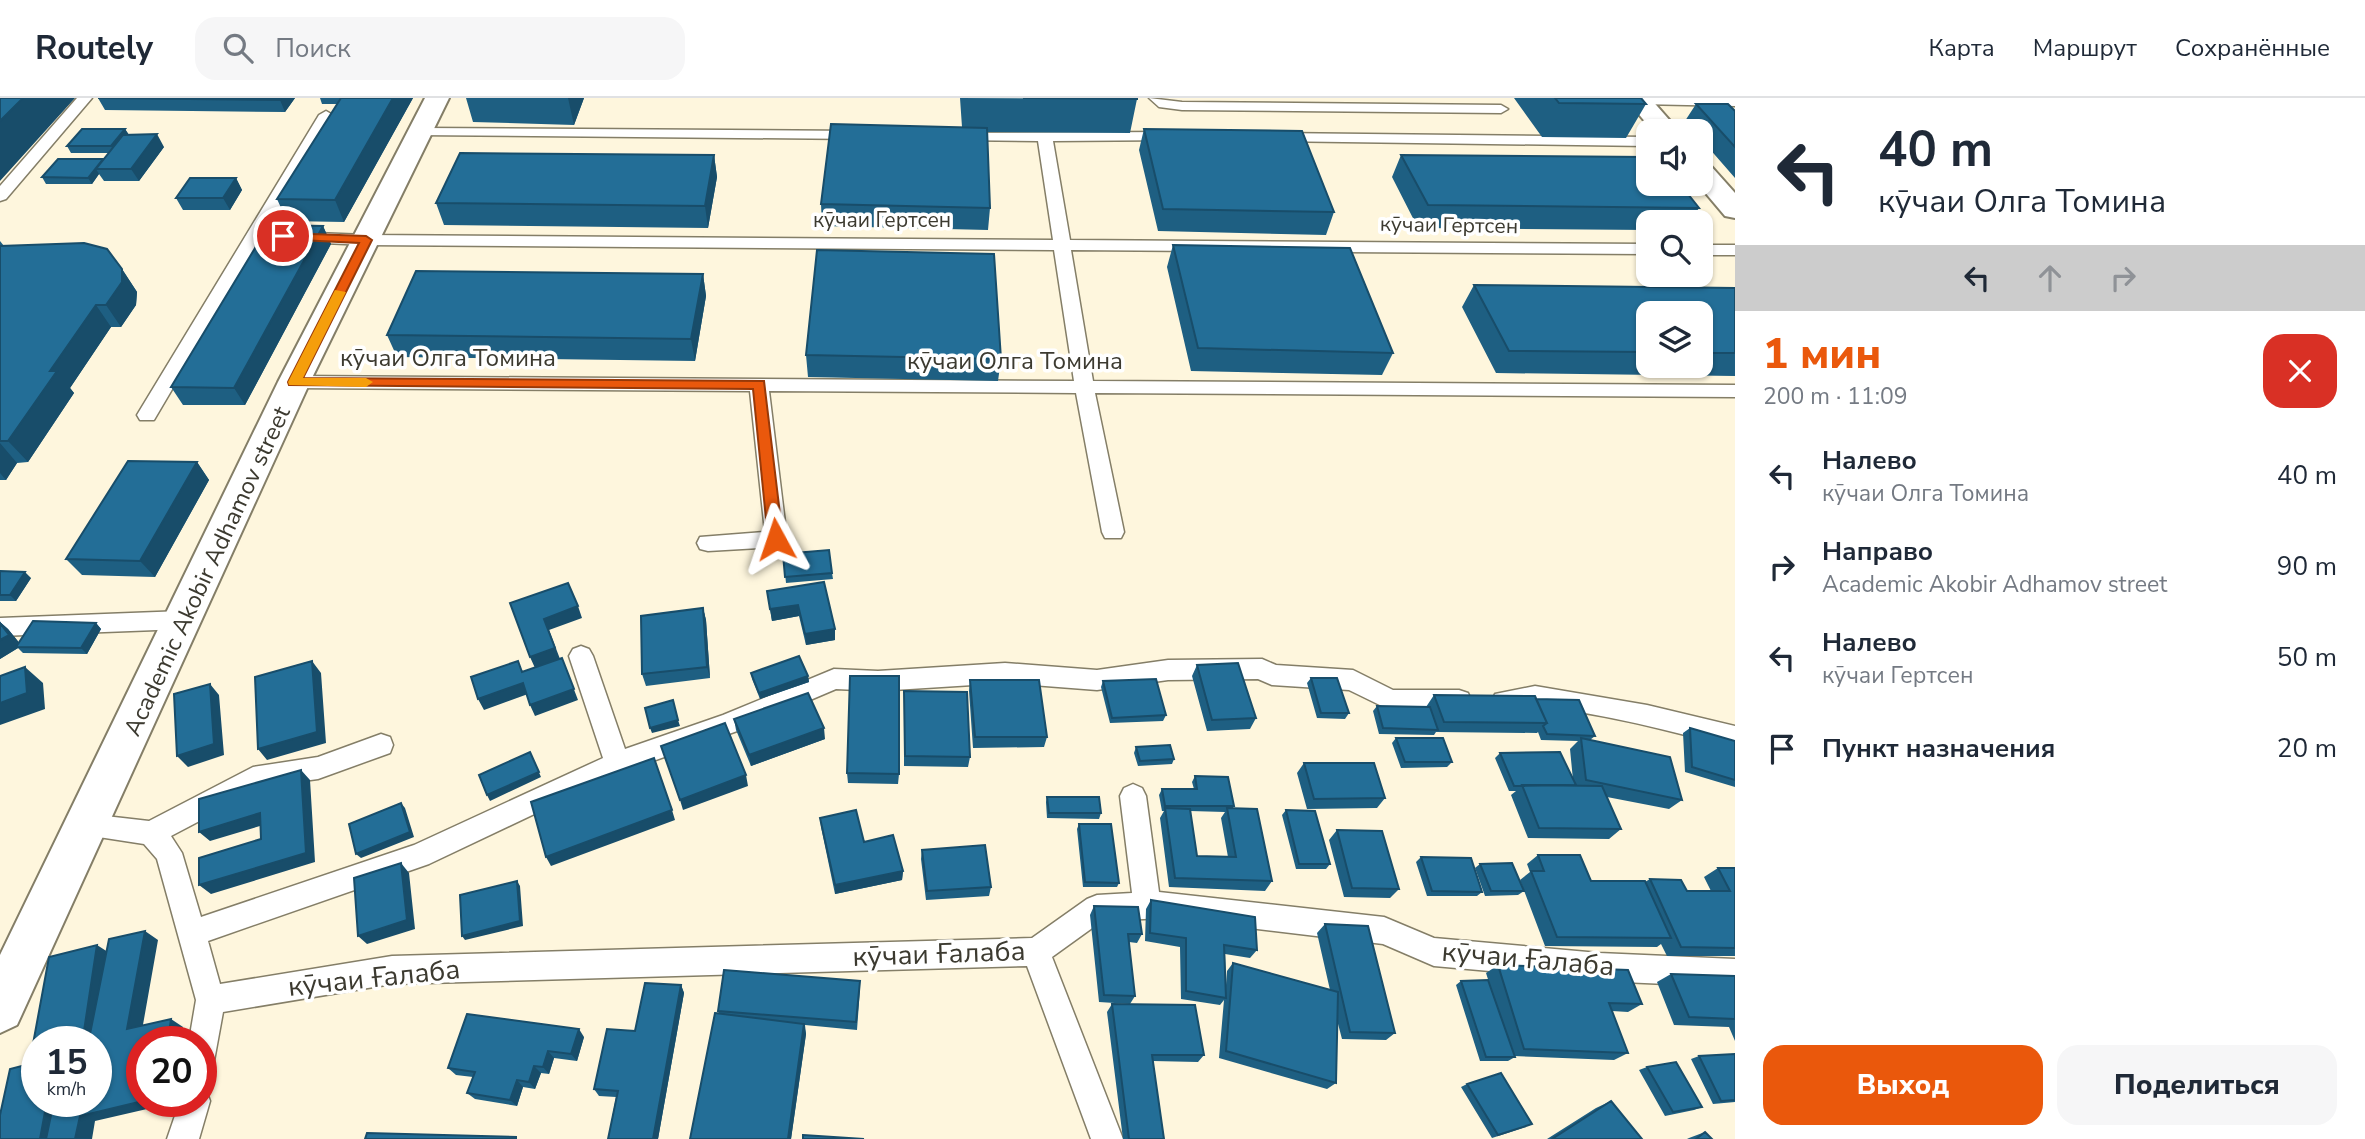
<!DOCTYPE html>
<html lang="ru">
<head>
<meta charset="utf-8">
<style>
	:root { --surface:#fff; --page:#f6f6f7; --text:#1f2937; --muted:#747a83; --line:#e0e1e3; --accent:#ea580c }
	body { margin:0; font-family:"Nunito Sans",sans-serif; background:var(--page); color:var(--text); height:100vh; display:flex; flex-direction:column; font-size:26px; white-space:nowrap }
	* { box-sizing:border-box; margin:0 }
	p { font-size:23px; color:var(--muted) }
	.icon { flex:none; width:38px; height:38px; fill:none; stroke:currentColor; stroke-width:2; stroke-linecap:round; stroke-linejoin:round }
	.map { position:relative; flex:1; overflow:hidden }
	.details { display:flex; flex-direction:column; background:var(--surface); width:630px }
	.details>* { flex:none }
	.banner { background:#fff; color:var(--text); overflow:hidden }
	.tools { position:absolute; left:1636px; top:21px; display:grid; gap:14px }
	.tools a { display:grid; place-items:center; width:77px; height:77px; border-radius:14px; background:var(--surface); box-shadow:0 2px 5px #0004; font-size:35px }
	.speed { position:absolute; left:21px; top:928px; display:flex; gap:14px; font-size:35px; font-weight:700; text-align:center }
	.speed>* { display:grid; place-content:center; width:91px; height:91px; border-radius:50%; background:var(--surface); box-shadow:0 2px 5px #0004; line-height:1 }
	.speed small { font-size:18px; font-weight:400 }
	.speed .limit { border:10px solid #d22; background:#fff; color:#111 }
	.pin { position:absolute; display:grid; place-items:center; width:60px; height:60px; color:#fff; margin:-30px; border:4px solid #fff; border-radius:50%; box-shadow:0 2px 7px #0007 }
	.me { position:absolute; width:77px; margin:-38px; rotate:355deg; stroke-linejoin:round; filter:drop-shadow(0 0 5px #0008) }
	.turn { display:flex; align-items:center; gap:24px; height:147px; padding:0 28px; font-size:32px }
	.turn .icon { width:91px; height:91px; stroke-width:2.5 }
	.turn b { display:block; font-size:49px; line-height:60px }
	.lanes { display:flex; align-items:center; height:66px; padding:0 28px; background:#0003; justify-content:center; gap:35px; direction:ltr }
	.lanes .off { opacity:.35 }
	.round { display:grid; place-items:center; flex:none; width:74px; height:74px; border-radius:21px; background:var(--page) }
	.overview { display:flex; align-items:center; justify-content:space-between; height:119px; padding:0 28px }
	h1 { font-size:42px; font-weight:800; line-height:52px; color:var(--accent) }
	.action { display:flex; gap:14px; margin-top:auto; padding:14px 28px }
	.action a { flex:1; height:80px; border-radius:21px; background:var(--accent); color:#fff; font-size:28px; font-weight:800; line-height:80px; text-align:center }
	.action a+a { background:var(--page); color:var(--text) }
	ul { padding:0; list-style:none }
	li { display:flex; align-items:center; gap:21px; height:91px; padding:0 28px }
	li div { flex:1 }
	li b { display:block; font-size:26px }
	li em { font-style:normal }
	header { display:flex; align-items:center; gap:42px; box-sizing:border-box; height:98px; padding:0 35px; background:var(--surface); border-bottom:2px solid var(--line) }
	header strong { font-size:33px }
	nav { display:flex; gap:38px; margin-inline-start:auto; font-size:24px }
	.search { width:490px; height:63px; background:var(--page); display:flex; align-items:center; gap:18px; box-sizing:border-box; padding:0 24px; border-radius:21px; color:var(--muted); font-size:26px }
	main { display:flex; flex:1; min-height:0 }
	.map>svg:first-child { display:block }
</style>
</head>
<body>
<header>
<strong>Routely</strong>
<div class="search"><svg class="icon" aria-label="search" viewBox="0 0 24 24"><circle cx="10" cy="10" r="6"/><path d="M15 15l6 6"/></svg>Поиск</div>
<nav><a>Карта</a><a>Маршрут</a><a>Сохранённые</a></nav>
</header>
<main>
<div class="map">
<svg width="1735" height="1041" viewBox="0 0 1735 1041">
	<rect width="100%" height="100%" fill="#fef6dd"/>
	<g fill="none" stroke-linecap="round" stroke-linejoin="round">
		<defs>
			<path id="lane" d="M77 0H92L6 101 0 103V88Z
				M1149 0 1182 4 1501 7 1508 11 1501 15 1182 12 1159 9Z
				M1633 0H1735V8L1639 6 1634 5Z
				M326 13 333 17 266 133 366 137 1053 142 1038 43 956 42 949 38 951 35 1174 34 1182 39 1179 42 1053 43 1070 142 1648 146V156L1071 152 1093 283 1735 287V299L1095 295 1124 434 1121 440H1105L1102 434 1076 295 769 293 787 441 784 447 776 449 708 453 700 451 697 445 700 439 765 434 750 293 294 290 285 284 294 278 1074 283 1054 152 366 147 260 142 154 322H140L137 317 319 17Z
				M421 30 859 33 866 37 859 41 416 37V31Z
				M1275 35 1648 39V48L1270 43V37Z
				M1701 147H1735V157H1701Z
				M183 513 191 516 194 522 191 528 183 531 0 538V520Z
				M581 548 589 551 593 558 625 651 723 617 834 571 878 573 1005 565 1097 572 1168 562 1262 561 1276 567 1353 572 1393 592H1459L1468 595 1471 602 1468 609 1459 612H1390L1349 592 1272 587 1258 581 1168 582 1097 592 1005 585 878 593 836 591 740 632 625 673 429 766 208 843 220 886 392 858 1032 840 1087 801 1097 797 1132 795 1120 698 1124 690 1133 686 1142 690 1146 698 1159 794 1384 819 1434 840 1599 855 1735 861V889L1599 883 1434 868 1383 846 1165 820 1102 823 1052 859 1123 1041H1091L1027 868 392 886 223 914 212 974 201 978V943H189L196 902 157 761 144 746 79 736 75 728 79 720 88 716 149 723 253 669 318 659 381 636 390 639 393 647 390 655 318 681 266 688 171 738 182 755 201 819 414 747 603 660 569 558 573 551Z
				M1535 588 1647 607 1735 628V650C1670 633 1605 615 1538 609 1523 607 1510 615 1495 610L1492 603 1495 596Z
				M201 990 206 992 210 1003 199 1041H167L180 1003H201Z"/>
			<path id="street" d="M425 0H449L310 284 17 927 0 935V857L278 284Z
				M1625 0H1650L1679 33H1653Z
				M1701 65 1710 67 1735 95V120L1725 118 1698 86H1701Z"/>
		</defs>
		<use href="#lane" stroke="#847e67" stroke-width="3"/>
		<use href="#street" stroke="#847e67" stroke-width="4"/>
		<use href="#lane" fill="#fff" fill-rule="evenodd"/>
		<use href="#street" fill="#fff" fill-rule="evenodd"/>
	</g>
	<path fill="#1e5f82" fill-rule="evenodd" d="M98 0H295L285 14 105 12Z
		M320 0H413L344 124 287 123 277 101 337 6H322Z
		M466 0H584L574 27 473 24Z
		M960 0 1137 1 1130 35 987 34 990 110 988 132 822 128 821 106 962 29Z
		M1514 0H1641L1646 6 1626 40 1542 39Z
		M1696 6 1735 13V80L1701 41V33H1695L1685 23Z
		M125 31 129 37 164 49 139 83H104L99 76 92 86H46L42 79 103 61V62L109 55H71L67 48Z
		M1144 31 1334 114 1326 137 1158 133 1139 52Z
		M714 57 717 79 708 130 444 127 436 105Z
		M1401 57 1699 110 1690 124H1648V132L1418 130 1392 79Z
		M236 80 242 92 230 112H183L176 100Z
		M323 128 331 146 245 307H183L171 289Z
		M0 143 4 148 122 171 137 194 136 207 121 229H111L70 290 74 295 28 364 17 365 6 382H0Z
		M1173 147 1393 255 1382 277 1191 273 1167 169Z
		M703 176 706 198 695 263 397 259 387 237Z
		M1474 187 1735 190V278L1496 275 1462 209ZM1648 215H1701V268H1648Z
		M806 257 1001 261 998 283 808 279Z
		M197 364 209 382 155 479 82 477 66 461Z
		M783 456 832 475 833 481 786 485Z
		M0 473 31 480 16 503H0Z
		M824 484 835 542 806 547 799 518 772 523 767 493Z
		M703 510 706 522 710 580 646 588 642 576Z
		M0 524 8 531 19 545 96 525 101 531 87 556 23 555 18 550 0 561Z
		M1197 567 1256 620 1250 631 1207 633 1192 578Z
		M751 575 808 578 809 584 760 601 752 581Z
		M1311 580 1349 615 1345 621 1317 620 1307 585Z
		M970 582 1047 639 1044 649 973 650 969 593Z
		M1103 583 1166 617 1163 623 1110 625 1101 589Z
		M904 593 970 659 968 669 904 668Z
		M1434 597 1536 601 1595 638 1590 642 1682 702 1669 711 1607 699 1621 731 1609 741 1528 740 1511 697 1516 693H1509L1495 660 1500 655 1573 682 1570 651 1578 643 1541 642 1538 634 1537 635 1436 634 1434 637 1379 636 1373 613 1377 608 1426 609Z
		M734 621 825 641 751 668 736 632Z
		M1690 630 1735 643V689L1685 674 1683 635Z
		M1396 640 1452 664 1447 669 1401 670 1392 645Z
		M1136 649 1174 661 1172 666 1138 668 1134 655Z
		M1304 665 1385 700 1377 710 1307 711 1297 675Z
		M847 675 899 676 898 686 848 685Z
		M1195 678 1234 708 1233 710 1272 783 1265 793 1169 789 1160 720 1164 713H1162L1159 697 1162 691H1194L1192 684ZM1190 713 1225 714 1221 720 1228 759 1197 758Z
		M1047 699 1101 715 1099 721 1047 720 1046 704Z
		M1286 712 1330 766 1326 771H1296L1282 717Z
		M820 720 864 744 903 773 902 782 835 796 821 729Z
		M1079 726 1119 785 1117 789H1083L1077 731Z
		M1337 732 1399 791 1390 800 1344 799 1329 742Z
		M922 752 991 789 989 798 926 802 921 761Z
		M1538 757 1591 783 1645 784 1650 781 1687 793H1711L1704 779 1718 770H1735V858H1667L1661 846 1657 849 1545 848 1520 782 1530 774 1527 766Z
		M1421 759 1482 794 1477 798H1427L1416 764Z
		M1480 766 1524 793 1518 797 1485 798 1475 770Z
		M1151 802 1257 852 1250 860 1225 856 1226 887 1227 873 1233 865 1330 892 1317 835 1325 826 1395 935 1386 942 1342 941 1337 922 1336 985 1327 991 1219 960 1224 902 1220 907 1181 901 1180 849 1145 843 1146 811Z
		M1094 808 1142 836 1137 845 1129 844 1135 898 1130 906 1099 904 1090 817Z
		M1498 867 1642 906 1628 914 1612 913 1628 955 1614 962 1514 958 1515 959 1508 963H1480L1456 887 1461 883 1494 900 1486 875Z
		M1671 876 1735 878V943L1729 929 1674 927 1657 884Z
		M681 887 684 895 658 1041H608L616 999 599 998 594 991 635 933Z
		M860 891 857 932 805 927 806 936 791 1041H690L719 916 718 913Z
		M1112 906 1204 957 1198 964 1153 963 1164 1041H1123L1107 914Z
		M584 939 577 963 554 960 549 976 541 975 535 991 523 989 517 1008 475 1001 467 995 473 979 456 977 448 970Z
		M1735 956V1004L1713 1006 1691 961 1699 958Z
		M1647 969 1702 1009 1694 1012 1665 1018 1639 972Z
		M1467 986 1526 1029 1492 1040 1461 989Z
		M1611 1003 1642 1041H1547L1596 1010Z
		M1705 1034 1712 1041H1687L1689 1040Z"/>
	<path fill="#184d6a" d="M23 0H75L0 83V23Z
		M281 0H295L285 14 280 2Z
		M393 0H413L344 124 335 102Z
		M568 0H584L574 27Z
		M125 31 129 37 115 55 111 48Z
		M157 36 164 49 139 83 131 71Z
		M714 57 717 79 708 130 705 108Z
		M103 61 106 67 96 71 99 76 92 86 88 80Z
		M236 80 242 92 230 112 223 100Z
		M323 128 331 146 245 307 234 290Z
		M122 171 137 194 136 207 121 229 106 207Z
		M703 176 706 198 695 263 691 241Z
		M96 207 111 229 70 290 74 295 28 364 8 343 50 273Z
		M0 345 17 365 6 382 0 375Z
		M197 364 209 382 155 479 140 463Z
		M25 474 31 480 16 503 10 497Z
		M798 507 799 518 772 523 770 511Z
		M578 508 582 520 549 532 560 561 535 570 530 559 544 521Z
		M703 510 706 522 710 580 707 569Z
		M0 524 8 531 22 548 16 549 18 550 0 561Z
		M96 525 101 531 87 556 81 550Z
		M835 531V542L806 547 805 536Z
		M562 560 578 602 535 618 530 607Z
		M312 563 321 575 326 645 267 662 258 651Z
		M25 569 43 585 45 611 0 627V605Z
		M808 578 809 584 760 601 759 595Z
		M523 585 528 596 484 612 478 601Z
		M210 586 219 597 224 657 188 669 177 658Z
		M678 622 680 628 652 635 650 630Z
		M824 630 825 641 751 668 749 657Z
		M530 654 541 679 490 703 487 697Z
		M301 672 310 682 315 764 211 796 199 787 306 755Z
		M746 677 748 688 683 712 680 702Z
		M401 705 405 710 414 739 361 760 356 756Z
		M672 712 675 722 551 768 546 759Z
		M260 715 270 725 210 743 199 734Z
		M401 765 409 775 415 831 367 846 358 838Z
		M903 773 902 782 835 796V787Z
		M517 783 520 788 523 828 465 842 462 838Z
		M145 833 158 842 141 938 127 931Z
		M97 847 111 856 88 943H46Z
		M681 887 684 895 658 1041H653Z
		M171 921 183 929 181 943H168Z
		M804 926 806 936 791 1041H788Z
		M579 931 584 939 577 963 571 956Z
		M548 953 554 960 549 976 543 969Z
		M534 968 541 975 535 991 529 984Z
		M517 982 523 989 517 1008 510 1002Z
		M47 1003H64L57 1041H40Z
		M143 1003H173V1005L95 1023 92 1041H75L80 1018Z"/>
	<path fill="#236e97" stroke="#184d6a" stroke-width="2" d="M0 0H23L0 23Z
		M98 0H281L280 2Z
		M341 0H393L335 102 277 101Z
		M1023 0H1137V1Z
		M1555 0H1641L1646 6 1559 5Z
		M1696 6H1728L1735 13V49Z
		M831 26 987 30 990 110 821 106Z
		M82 31H125L111 48H67Z
		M1144 31 1302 33 1334 114 1163 111Z
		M157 36 131 71H96L123 37Z
		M460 55 714 57 705 108 436 105Z
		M1401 57 1648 59V86H1680L1699 110 1428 107Z
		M58 61H103L88 80 42 79Z
		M190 80H236L223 100H176Z
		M269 127 323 128 234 290 171 289Z
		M84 145 107 151 122 171V184L106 207H96L50 273H57L8 343H0V148Z
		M1173 147 1350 150 1393 255 1198 250Z
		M817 152 994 156 1001 261 806 257Z
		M416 173 703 176 691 241 387 237Z
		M1474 187 1735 190V255H1701V215H1648V254L1509 253Z
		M128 363 197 364 140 463 66 461Z
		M829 452 832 475 785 479 783 456Z
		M0 473 25 474 10 497H0Z
		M824 484 835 531 805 536 798 507 770 511 767 493Z
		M568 485 578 508 544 521 555 550 530 559 510 505Z
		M703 510 707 569 642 576 641 518Z
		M33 523 96 525 81 550 16 549Z
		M0 525 9 537 0 542Z
		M799 558 808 578 759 595 751 575Z
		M562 560 574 591 530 607 523 585 478 601 471 579 518 563 522 574Z
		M312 563 317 634 258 651 255 579Z
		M1238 565 1256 620 1212 622 1197 567Z
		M25 569 27 595 0 605V578Z
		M850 578H899V676L847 675Z
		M1311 580H1337L1349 615H1321Z
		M1156 581 1166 617 1112 620 1103 583Z
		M970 582H1039L1047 639H975Z
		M210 586 214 646 177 658 174 596Z
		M904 593 967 594 970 659 905 658Z
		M808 595 824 630 749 657 734 621Z
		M1434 597 1535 598 1547 625 1444 624Z
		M1536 601 1579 602 1595 638 1547 636 1543 628 1547 625Z
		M673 602 678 622 650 630 645 610Z
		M1377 608 1430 609 1438 632 1383 630Z
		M725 625 746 677 680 702 661 648Z
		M1690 630 1735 643V682L1692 669Z
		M1396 640H1443L1452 664H1405Z
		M1581 640 1670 659 1682 702 1586 682Z
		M1170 647 1174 661 1140 663 1136 649Z
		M530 654 539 674 487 697 479 677Z
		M1560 654 1576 687 1514 688 1500 655Z
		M654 660 672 712 546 759 531 704Z
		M1304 665H1374L1385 700 1314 701Z
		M301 672 306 755 199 787V760L261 741 260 715 199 734V701Z
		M1195 678 1228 679 1234 708H1165L1162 691H1197Z
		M1522 687 1602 688 1621 731 1539 730Z
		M1047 699H1099L1101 715H1049Z
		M401 705 410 734 356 756 349 726Z
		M1165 710 1190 711 1197 758 1236 759 1227 710 1257 711 1272 783 1175 780Z
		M856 712 864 744 893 737 903 773 835 787 820 720Z
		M1286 712 1315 713 1330 766H1299Z
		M1079 726H1111L1119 785 1085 784Z
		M1337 732 1382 733 1399 791 1352 790Z
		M985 747 991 789 927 793 922 752Z
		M1538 757H1580L1591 783H1645L1671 840 1557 839 1531 773H1544Z
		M1421 759 1471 760 1482 794 1432 793Z
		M401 765 407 822 358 838 354 780Z
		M1512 765 1524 793H1491L1480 766Z
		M1718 770H1735V850L1681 849 1650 781 1681 782 1687 793H1730Z
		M517 783 520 823 462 838 460 797Z
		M1151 802 1255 819 1257 852 1224 847 1226 900 1186 893V840L1150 835Z
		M1094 808 1138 809 1142 836H1128L1135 898 1104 897Z
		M1325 826 1368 828 1395 935 1350 934Z
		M145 833 127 931 171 921 168 943H142V1003H143L80 1018 75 1041H46L54 1003H96V943H79L89 941 109 841Z
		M97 847 84 933 46 943H37V946H33L49 859Z
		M1233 865 1338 894 1336 985 1226 953Z
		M1498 867 1628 872 1642 906 1609 905 1628 955 1524 951Z
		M724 872 860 883 856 924 718 913Z
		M1671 876 1735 878V921L1689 919Z
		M1488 882 1515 959H1486L1461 883Z
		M645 885 681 887 653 1041H608L618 993 594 991 607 931 635 933Z
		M1112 906 1195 907 1204 957H1152L1164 1041H1129Z
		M715 915 804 926 788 1041H690Z
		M467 916 579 931 571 956 548 953 543 969 534 968 529 984 517 982 510 1002 467 995 475 974 448 970Z
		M1735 956V1002L1721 1003 1699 958Z
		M37 964V1003H47L40 1041H0V1017L10 971Z
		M1676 964 1702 1009 1673 1014 1647 969Z
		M1501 975 1532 1026 1498 1037 1467 986Z
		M1611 1003 1642 1041H1552Z
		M1705 1034 1712 1041H1696Z
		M367 1035 516 1039V1041H365Z
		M803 1037 864 1041H803Z"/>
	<path fill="#ea580c" stroke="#983908" stroke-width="2" d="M283 135 366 138 372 142 303 280 764 283 783 441 781 445H770L768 441 753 291 289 287 288 284 359 145 279 141 277 138Z"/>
	<path fill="#f59e0b" d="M335 192 346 194 303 280H366L373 284 366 289 289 287 288 284Z"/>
	<g text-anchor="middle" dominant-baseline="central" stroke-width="7" stroke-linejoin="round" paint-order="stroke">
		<g font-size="21" fill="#3c3a30" stroke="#fff">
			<text x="882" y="122">кӯчаи Гертсен</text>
			<text transform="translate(1449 127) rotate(1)">кӯчаи Гертсен</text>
		</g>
		<g font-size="24" fill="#3c3a30" stroke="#fff">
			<text x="448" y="260">кӯчаи Олга Томина</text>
			<text x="1015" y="263">кӯчаи Олга Томина</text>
			<text transform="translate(207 473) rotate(-65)">Academic Akobir Adhamov street</text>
		</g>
		<g font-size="28" fill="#3c3a30" stroke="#fff">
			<text transform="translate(939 856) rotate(-2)">кӯчаи Ғалаба</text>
			<text transform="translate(1528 861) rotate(5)">кӯчаи Ғалаба</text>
			<text transform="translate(374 880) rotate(-6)">кӯчаи Ғалаба</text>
		</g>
	</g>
</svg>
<div class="tools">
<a><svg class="icon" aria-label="sound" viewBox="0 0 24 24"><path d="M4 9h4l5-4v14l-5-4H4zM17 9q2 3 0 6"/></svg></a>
<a><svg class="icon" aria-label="search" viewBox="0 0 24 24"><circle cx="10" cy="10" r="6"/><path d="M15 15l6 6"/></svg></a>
<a><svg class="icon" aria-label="layers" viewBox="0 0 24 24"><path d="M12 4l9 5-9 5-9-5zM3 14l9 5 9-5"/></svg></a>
</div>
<div class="speed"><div>15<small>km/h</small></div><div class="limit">20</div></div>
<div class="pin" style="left:283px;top:138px;background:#d93025"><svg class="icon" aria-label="arrive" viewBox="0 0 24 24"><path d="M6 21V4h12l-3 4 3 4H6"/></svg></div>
<svg class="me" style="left:776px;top:441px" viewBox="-20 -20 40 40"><path d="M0-17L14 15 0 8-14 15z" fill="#ea580c" stroke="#fff" stroke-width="4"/></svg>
</div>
<section class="details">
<div class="banner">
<div class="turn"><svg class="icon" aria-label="left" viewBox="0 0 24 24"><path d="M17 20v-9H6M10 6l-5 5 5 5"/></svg><div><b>40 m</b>кӯчаи Олга Томина</div></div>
<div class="lanes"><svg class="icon" aria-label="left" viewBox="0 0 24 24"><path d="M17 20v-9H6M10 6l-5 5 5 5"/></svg><svg class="icon off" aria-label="ahead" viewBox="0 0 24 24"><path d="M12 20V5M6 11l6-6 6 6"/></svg><svg class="icon off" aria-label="right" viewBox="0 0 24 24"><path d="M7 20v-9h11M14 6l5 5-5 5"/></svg></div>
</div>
<div class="overview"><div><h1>1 мин</h1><p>200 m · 11:09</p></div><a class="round" style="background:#d93025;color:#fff"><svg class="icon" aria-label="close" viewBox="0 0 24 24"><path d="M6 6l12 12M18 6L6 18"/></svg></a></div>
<ul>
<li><svg class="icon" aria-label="left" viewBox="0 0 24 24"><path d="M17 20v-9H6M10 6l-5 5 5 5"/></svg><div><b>Налево</b><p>кӯчаи Олга Томина</p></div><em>40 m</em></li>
<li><svg class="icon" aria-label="right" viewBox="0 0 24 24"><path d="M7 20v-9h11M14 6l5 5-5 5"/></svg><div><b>Направо</b><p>Academic Akobir Adhamov street</p></div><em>90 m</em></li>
<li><svg class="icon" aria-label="left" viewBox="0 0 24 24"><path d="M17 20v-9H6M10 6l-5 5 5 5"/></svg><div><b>Налево</b><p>кӯчаи Гертсен</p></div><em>50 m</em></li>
<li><svg class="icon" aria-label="arrive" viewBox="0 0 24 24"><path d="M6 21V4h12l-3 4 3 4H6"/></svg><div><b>Пункт назначения</b></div><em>20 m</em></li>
</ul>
<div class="action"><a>Выход</a><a>Поделиться</a></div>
</section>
</main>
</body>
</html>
